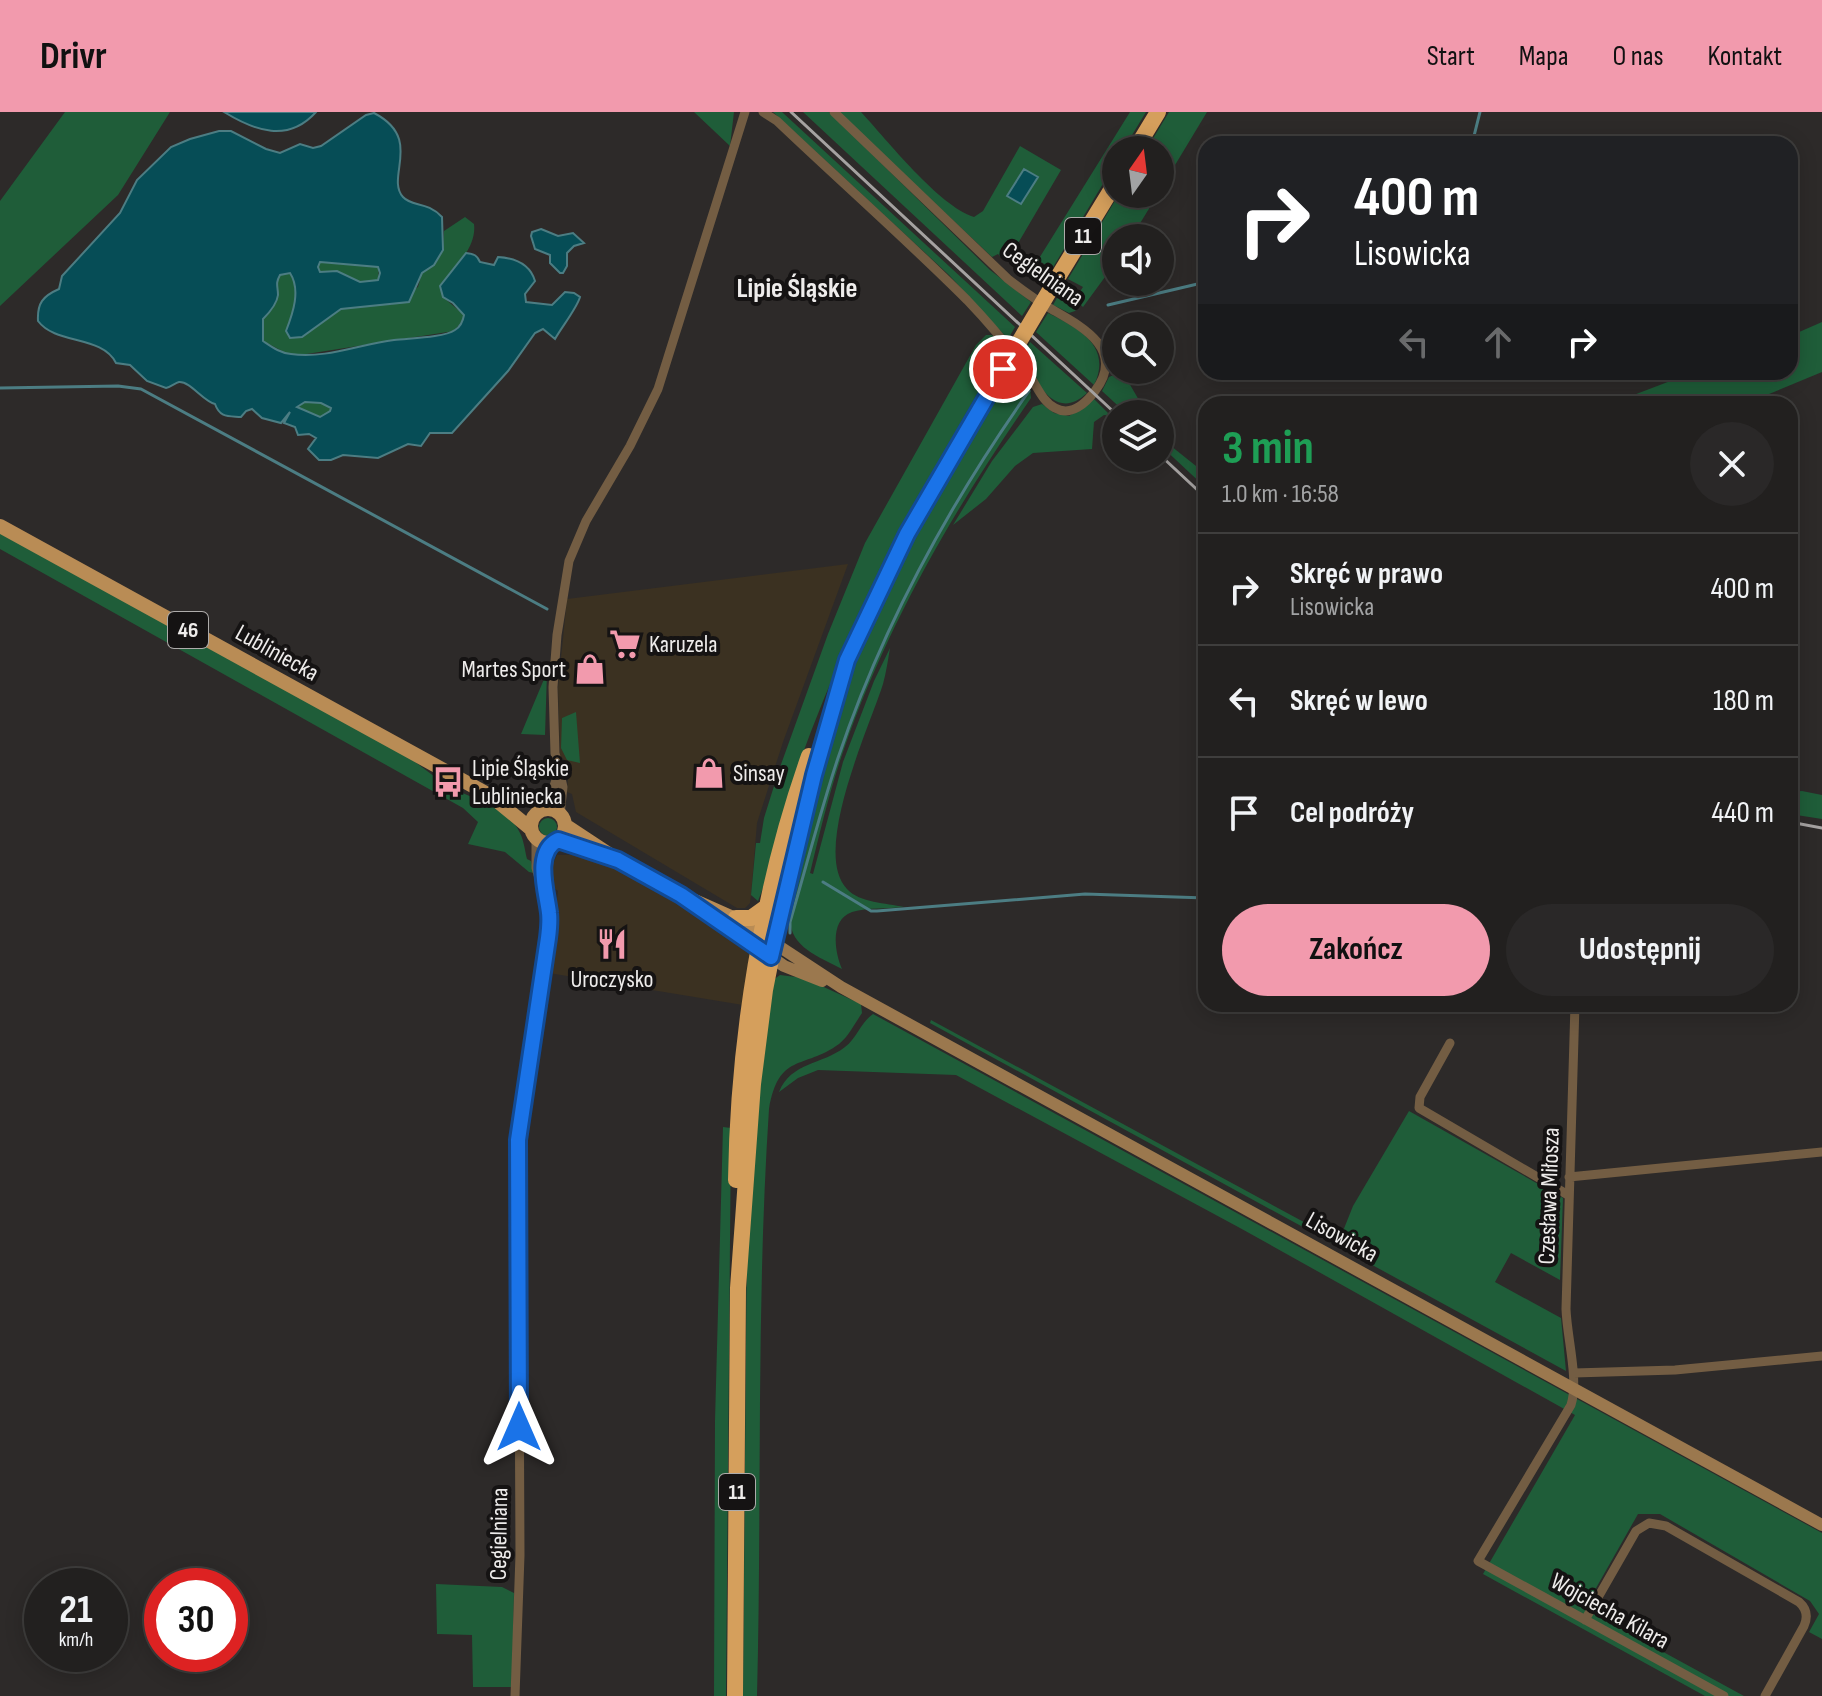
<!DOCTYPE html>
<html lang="pl">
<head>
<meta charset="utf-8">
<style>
	:root { --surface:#22201f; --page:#2a2828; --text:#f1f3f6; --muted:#a2a3a4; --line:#3f3e3d; --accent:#f29aad }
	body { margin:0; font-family:"Sofia Sans Condensed",sans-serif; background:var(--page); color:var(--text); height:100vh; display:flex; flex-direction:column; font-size:30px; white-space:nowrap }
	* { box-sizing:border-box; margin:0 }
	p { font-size:26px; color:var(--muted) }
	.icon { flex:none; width:44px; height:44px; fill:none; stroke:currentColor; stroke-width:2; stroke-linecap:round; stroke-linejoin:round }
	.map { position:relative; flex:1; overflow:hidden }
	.sheet { position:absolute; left:1198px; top:284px; width:600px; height:616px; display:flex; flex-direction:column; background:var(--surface); border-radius:24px; box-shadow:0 4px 20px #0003,0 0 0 2px var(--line) }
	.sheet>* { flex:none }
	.banner { position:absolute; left:1198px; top:24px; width:600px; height:244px; border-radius:24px; box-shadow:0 4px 20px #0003,0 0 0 2px var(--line); background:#202124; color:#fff; overflow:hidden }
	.needle { width:52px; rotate:14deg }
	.tools { position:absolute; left:1102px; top:24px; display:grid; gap:16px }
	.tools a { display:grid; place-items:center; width:72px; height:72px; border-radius:50%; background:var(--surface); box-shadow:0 4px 20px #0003,0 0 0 2px var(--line); font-size:40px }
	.speed { position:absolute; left:24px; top:1456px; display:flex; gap:16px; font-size:40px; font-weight:700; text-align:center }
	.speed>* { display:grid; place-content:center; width:104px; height:104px; border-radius:50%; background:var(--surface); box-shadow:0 4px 20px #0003,0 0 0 2px var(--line); line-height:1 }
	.speed small { font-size:20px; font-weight:400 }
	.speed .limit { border:12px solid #d22; background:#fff; color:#111 }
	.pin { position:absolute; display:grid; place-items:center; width:68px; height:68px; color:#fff; margin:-34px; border:4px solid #fff; border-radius:50%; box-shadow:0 2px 8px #0007 }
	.me { position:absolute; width:88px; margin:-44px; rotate:0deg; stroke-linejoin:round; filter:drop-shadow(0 0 6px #0008) }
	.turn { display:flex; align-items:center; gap:28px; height:168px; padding:0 24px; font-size:36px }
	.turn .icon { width:104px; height:104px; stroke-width:2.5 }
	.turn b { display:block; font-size:56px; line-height:68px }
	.lanes { display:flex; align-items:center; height:76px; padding:0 24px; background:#0003; justify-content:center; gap:40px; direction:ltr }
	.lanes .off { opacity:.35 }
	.round { display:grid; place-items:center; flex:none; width:84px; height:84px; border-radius:42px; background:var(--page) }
	.summary { display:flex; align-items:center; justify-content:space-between; height:136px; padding:0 24px }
	h1 { font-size:48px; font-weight:700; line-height:60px; color:#1e9e55 }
	.button { display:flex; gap:16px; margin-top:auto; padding:16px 24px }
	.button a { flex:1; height:92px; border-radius:48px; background:var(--accent); color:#111; font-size:32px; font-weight:700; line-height:92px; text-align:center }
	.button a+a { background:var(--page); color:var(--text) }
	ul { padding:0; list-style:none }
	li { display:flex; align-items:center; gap:24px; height:112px; padding:0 24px; border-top:2px solid var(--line) }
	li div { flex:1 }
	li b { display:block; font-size:30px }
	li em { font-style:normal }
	header { display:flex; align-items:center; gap:48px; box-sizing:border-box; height:112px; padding:0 40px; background:var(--accent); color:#111 }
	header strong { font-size:38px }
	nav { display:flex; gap:44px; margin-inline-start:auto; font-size:28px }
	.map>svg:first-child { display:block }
</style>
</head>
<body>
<header>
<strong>Drivr</strong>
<nav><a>Start</a><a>Mapa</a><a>O nas</a><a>Kontakt</a></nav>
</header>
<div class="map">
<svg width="1822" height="1584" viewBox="0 0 1822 1584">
	<rect width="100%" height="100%" fill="#2d2a29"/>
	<path fill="#3b3121" d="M848 452 783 630 757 711 751 783 750 791 745 796H737L576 700 572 682 567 680 569 652 560 644 558 576 567 487Z
		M577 739 604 750 711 811 742 833 750 842 743 893 549 861 558 779 553 775 550 758 557 743H576Z"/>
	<path fill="#1f5d39" d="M65 0H170L118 83 0 194V89Z
		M694 0H734L730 34Z
		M773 0H782L1015 215 1008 227 949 163Z
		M803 0H829L990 158 1031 190 1022 204Z
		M838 0H861C887 28 939 94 974 105L983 99 1020 34 1061 58 1017 133 1010 129 1001 145 998 142 992 145Z
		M1130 0H1146L1123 38H1116V50L1052 157 1038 148Z
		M1169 0H1207L1160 78V38H1146Z
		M1119 82H1158L1131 126H1116V150L1083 195 1080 192 1075 199 1069 201 1053 193 1057 186 1067 189 1077 184 1083 175 1068 167Z
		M465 105 474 112C477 136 454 156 440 174L443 185 464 203 463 208 454 219 300 243 288 242 263 229V207C276 192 271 180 280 163L291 160C301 178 293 200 286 219L302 225 341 197 378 192 391 193 418 175 422 161 434 153 443 138 444 119Z
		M320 150 379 155 378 168 360 170 337 159 320 160 318 155Z
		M1048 201C1078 216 1113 234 1094 273L1036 220Z
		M1822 210V260L1745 292H1610L1694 260H1790V224Z
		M986 223H992L1004 237 997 249 981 246 970 254 987 265C913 391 845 522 796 660 781 702 775 748 758 789L751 783 756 731H760L764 706 779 658 828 522 865 431 976 233Z
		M1030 230 1087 281C1055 311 1037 269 1021 246Z
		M1016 254 1030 275 1031 286C955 396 888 510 844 637 830 677 820 720 810 761L813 762 843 650 874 569 890 536C888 548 886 561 883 572 870 614 811 740 847 777 860 791 886 791 904 795 888 797 868 795 852 800 829 808 835 841 842 857 817 844 785 833 791 800L783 798 844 580 867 522 913 427 977 314 1003 274 1020 283 1022 270 1013 260Z
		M1116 262 1125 264 1147 302H1127L1102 279 1109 265Z
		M1094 287 1111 304 1104 303 1094 310 1092 337 1033 341 1015 354 986 387 953 413 992 349 1033 295 1042 292 1054 301 1069 304Z
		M305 290 321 291 331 296 330 299 320 305 297 295Z
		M1160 321 1171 334 1206 362V376L1160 333Z
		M0 421 406 643 435 665 437 671 447 677 449 675C473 687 508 695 520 721 524 729 525 739 527 747L531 749 534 761 529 760 505 740 468 732 478 710 463 696 0 437Z
		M547 560 545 623 521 622Z
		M576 600 580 651 567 648 561 636 562 606Z
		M1802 679 1822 683V707L1790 702V680Z
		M539 715a9 9 0 1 1 18 0a9 9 0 1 1-18 0Z
		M780 863 804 866 861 892 862 901C855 911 849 924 839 932 803 958 779 940 769 997 756 1193 762 1388 757 1584H743L747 1117 763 939 773 868Z
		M873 902 1822 1421V1527L1809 1520 1819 1502 1810 1489 1660 1402H1638L1587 1492 1579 1494 1744 1584H1705L1483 1462 1575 1303 1240 1116 956 963 818 958 798 966 779 980C791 950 822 953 845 935 857 926 861 910 873 902Z
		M931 908 1339 1129 1353 1094 1409 999 1563 1086 1560 1168 1511 1141 1495 1170 1561 1206 1566 1259 930 911Z
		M723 1015 731 1016 726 1584H714L715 1309Z
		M436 1472 502 1475 514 1481 512 1575H473L472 1523 437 1522Z"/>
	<path fill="#064d56" stroke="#4c7d83" stroke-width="2" fill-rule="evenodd" d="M224 0H316C288 31 255 19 224 0Z
		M374 1C424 27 385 65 403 85 412 95 427 89 442 105L443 138 434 153 422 161 409 190 341 197 302 225 290 226 286 219C293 201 301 178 290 161L280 163C275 172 278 174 278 183 277 192 269 201 263 207V229C272 235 280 241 291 242 326 247 360 232 394 228 409 226 443 226 455 218 460 215 463 209 464 203L453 191 443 185 440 174 466 141C474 142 477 143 480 150L494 153 498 145C515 146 530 152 535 169L525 182 526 190 552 193 565 180 574 181 580 185C577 196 561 216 555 227L543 217 535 221 508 259 452 321H430L421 334 408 332 378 346 343 343 331 348H319L308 337 316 326 309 322 298 323 295 315 284 311 290 300 281 311 262 306 252 297 246 299 241 305C228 304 220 306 215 292 203 289 190 269 179 270 175 271 171 275 166 276L147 269 130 253 116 251C102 223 56 233 38 209 37 191 43 184 59 177L62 164 120 101 137 68 171 35 190 27 219 19H231L266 37 280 41 300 32 313 36 321 34 366 3ZM320 150 378 155 380 161 378 168 360 170 337 159 320 160 318 155ZM305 290 321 291 331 296 330 299 320 305 297 295Z
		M1024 57 1038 65 1021 92 1007 84Z
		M541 117 558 124 573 121 584 131 574 134 567 141V154L563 161H560L550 151V143L535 137 531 124 532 120Z"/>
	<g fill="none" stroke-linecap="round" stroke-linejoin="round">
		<path stroke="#4c7d83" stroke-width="3" d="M1472 32 1480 0
			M1108 193 1206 170
			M0 276 118 274 141 277 547 497
			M823 770 871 799H877L1085 782 1206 786
			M790 821V810C806 756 820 700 838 646 882 515 950 391 1029 279"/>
		<path stroke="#735d43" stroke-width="9" d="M763 0 777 9C840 69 906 127 967 188 989 211 1011 237 1029 263 1037 274 1042 289 1055 296 1071 305 1086 291 1095 279 1126 238 1083 215 1053 198 1037 189 1022 178 1008 167L834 0
			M546 698 558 662
			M560 703 563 675 555 641 553 575 557 523 569 449 586 409 630 334 658 277 745 0
			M536 727V756L542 776
			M1575 892 1566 1197C1567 1226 1579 1267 1571 1293L1478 1449 1724 1584
			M1450 931 1420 985 1419 996 1568 1083
			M1569 1065 1822 1040
			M1574 1261 1675 1258 1822 1244
			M1585 1508 1636 1419 1649 1411 1666 1414 1799 1490C1807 1497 1808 1505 1804 1514L1765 1584
			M515 1584 520 1443 518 1028 548 826C550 794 536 761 552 731"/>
		<path stroke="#9b784e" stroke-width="12" d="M774 831 841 875 1822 1413
			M771 845 784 854 822 869"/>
		<path stroke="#b98c55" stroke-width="14" d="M0 414 491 684 531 717
			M531 714a17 17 0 1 1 34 0a17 17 0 1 1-34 0Z
			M565 713 618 748 681 783 753 815 767 826
			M558 728 595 740
			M702 799 765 840"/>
		<path stroke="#d59f5c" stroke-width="16" d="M1135 38 1158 0
			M1050 178 1116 70
			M844 555 907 422 1003 257
			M736 806H751L769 793
			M736 1068C738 929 762 776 809 644
			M735 1584 738 1176 753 972 765 878 779 807 814 663 847 548"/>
		<path stroke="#a5a2a1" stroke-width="3" d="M791 0 1116 302
			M1160 343 1206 386
			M1790 710 1822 716"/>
		<path stroke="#d59f5c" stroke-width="16" d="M1003 257 1050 178"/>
	</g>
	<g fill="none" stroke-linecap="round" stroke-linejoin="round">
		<defs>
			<path id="route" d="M519 1315 518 1028 548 826C549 818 550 809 549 801 547 781 533 740 558 728L618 748 681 783 771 845 814 663 847 548 907 422 1003 257"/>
		</defs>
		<use href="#route" stroke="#114b97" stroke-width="20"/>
		<use href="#route" stroke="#1a73e8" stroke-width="14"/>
	</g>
	<defs>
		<symbol id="supermarket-bare" viewBox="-9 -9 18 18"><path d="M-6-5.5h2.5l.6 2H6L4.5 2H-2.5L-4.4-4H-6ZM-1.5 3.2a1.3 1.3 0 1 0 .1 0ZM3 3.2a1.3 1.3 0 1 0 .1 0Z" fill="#f29aad" stroke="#151313" stroke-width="2.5" paint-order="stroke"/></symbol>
		<symbol id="shop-bare" viewBox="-9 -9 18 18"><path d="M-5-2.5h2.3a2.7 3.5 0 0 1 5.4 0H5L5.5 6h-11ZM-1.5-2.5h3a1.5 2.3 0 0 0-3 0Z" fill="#f29aad" stroke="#151313" stroke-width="2.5" paint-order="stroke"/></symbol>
		<symbol id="bus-bare" viewBox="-9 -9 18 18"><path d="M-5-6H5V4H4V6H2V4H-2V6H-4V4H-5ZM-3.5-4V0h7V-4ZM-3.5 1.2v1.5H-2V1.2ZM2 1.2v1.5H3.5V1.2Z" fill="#f29aad" stroke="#151313" stroke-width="2.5" paint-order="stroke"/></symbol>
		<symbol id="restaurant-bare" viewBox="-9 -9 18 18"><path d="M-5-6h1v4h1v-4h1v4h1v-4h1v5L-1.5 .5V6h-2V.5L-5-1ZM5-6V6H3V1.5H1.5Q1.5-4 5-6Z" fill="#f29aad" stroke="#151313" stroke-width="2.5" paint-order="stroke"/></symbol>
	</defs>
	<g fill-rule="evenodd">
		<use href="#supermarket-bare" x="603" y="510" width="44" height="44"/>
		<use href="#shop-bare" x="568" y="535" width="44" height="44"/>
		<use href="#shop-bare" x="687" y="639" width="44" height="44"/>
		<use href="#bus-bare" x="426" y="648" width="44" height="44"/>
		<use href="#restaurant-bare" x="590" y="810" width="44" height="44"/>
	</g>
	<g text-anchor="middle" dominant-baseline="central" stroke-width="8" stroke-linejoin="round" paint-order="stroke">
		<g fill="#151313" stroke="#adabaa" stroke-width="2">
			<rect x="1065" y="106" width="36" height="36" rx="6"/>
			<rect x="168" y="500" width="40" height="36" rx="6"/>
			<rect x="719" y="1362" width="36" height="36" rx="6"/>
		</g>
		<g font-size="22" font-weight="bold" fill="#eeeceb">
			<text x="1083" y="124">11</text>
			<text x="188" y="518">46</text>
			<text x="737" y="1380">11</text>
		</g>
		<g font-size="24" fill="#eeeceb" stroke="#151313">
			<text transform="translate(1043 162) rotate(35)">Cegielniana</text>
			<text transform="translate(277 541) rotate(29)">Lubliniecka</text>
			<text transform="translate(1549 1084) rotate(-88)">Czesława Miłosza</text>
			<text transform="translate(1342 1125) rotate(29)">Lisowicka</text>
			<text transform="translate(499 1422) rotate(-89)">Cegielniana</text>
			<text transform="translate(1610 1499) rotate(29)">Wojciecha Kilara</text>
		</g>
		<g font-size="24" fill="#eeeceb" stroke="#151313" text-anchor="start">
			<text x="649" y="532">Karuzela</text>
			<text x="566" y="557" text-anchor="end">Martes Sport</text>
			<text x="472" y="656">Lipie Śląskie<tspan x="472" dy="28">Lubliniecka</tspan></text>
			<text x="733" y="661">Sinsay</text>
			<text x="612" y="867" text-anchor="middle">Uroczysko</text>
		</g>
		<g font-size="28" font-weight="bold" fill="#eeeceb" stroke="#151313">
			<text x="797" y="176">Lipie Śląskie</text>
		</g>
	</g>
</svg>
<div class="tools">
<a><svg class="needle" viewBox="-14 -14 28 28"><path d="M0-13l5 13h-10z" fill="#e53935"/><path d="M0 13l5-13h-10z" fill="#a2a3a4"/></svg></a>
<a><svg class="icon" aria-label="sound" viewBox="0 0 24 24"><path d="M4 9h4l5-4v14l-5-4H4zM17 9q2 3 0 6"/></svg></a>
<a><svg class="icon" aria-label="search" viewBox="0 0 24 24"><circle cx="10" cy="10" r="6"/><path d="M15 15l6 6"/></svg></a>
<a><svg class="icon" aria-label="layers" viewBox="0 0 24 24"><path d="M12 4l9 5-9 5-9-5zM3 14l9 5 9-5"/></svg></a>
</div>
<div class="speed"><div>21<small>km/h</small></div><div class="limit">30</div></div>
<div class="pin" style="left:1003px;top:257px;background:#d93025"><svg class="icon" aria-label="arrive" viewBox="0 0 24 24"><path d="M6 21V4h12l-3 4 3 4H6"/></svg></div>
<svg class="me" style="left:519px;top:1315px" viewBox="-20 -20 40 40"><path d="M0-17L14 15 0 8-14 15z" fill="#1a73e8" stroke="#fff" stroke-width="4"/></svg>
<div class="banner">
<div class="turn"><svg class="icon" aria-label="right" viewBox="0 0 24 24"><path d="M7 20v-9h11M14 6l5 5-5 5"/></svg><div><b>400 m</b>Lisowicka</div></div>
<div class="lanes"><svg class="icon off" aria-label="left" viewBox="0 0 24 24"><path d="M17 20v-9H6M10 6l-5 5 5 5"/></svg><svg class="icon off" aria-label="ahead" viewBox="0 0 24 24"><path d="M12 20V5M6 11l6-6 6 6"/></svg><svg class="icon" aria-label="right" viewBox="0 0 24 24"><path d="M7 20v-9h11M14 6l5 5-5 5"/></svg></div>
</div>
<section class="sheet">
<div class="summary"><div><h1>3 min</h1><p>1.0 km · 16:58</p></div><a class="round"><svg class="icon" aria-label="close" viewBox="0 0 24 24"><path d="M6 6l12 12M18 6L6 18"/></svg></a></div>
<ul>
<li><svg class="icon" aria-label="right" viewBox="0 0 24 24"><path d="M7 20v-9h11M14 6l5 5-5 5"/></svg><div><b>Skręć w prawo</b><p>Lisowicka</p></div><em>400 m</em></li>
<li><svg class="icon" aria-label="left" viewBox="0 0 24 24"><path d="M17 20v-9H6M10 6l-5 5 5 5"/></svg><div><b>Skręć w lewo</b></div><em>180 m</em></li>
<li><svg class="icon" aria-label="arrive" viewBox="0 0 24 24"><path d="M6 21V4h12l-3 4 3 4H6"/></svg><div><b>Cel podróży</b></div><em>440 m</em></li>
</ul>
<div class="button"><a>Zakończ</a><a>Udostępnij</a></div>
</section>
</div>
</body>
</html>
